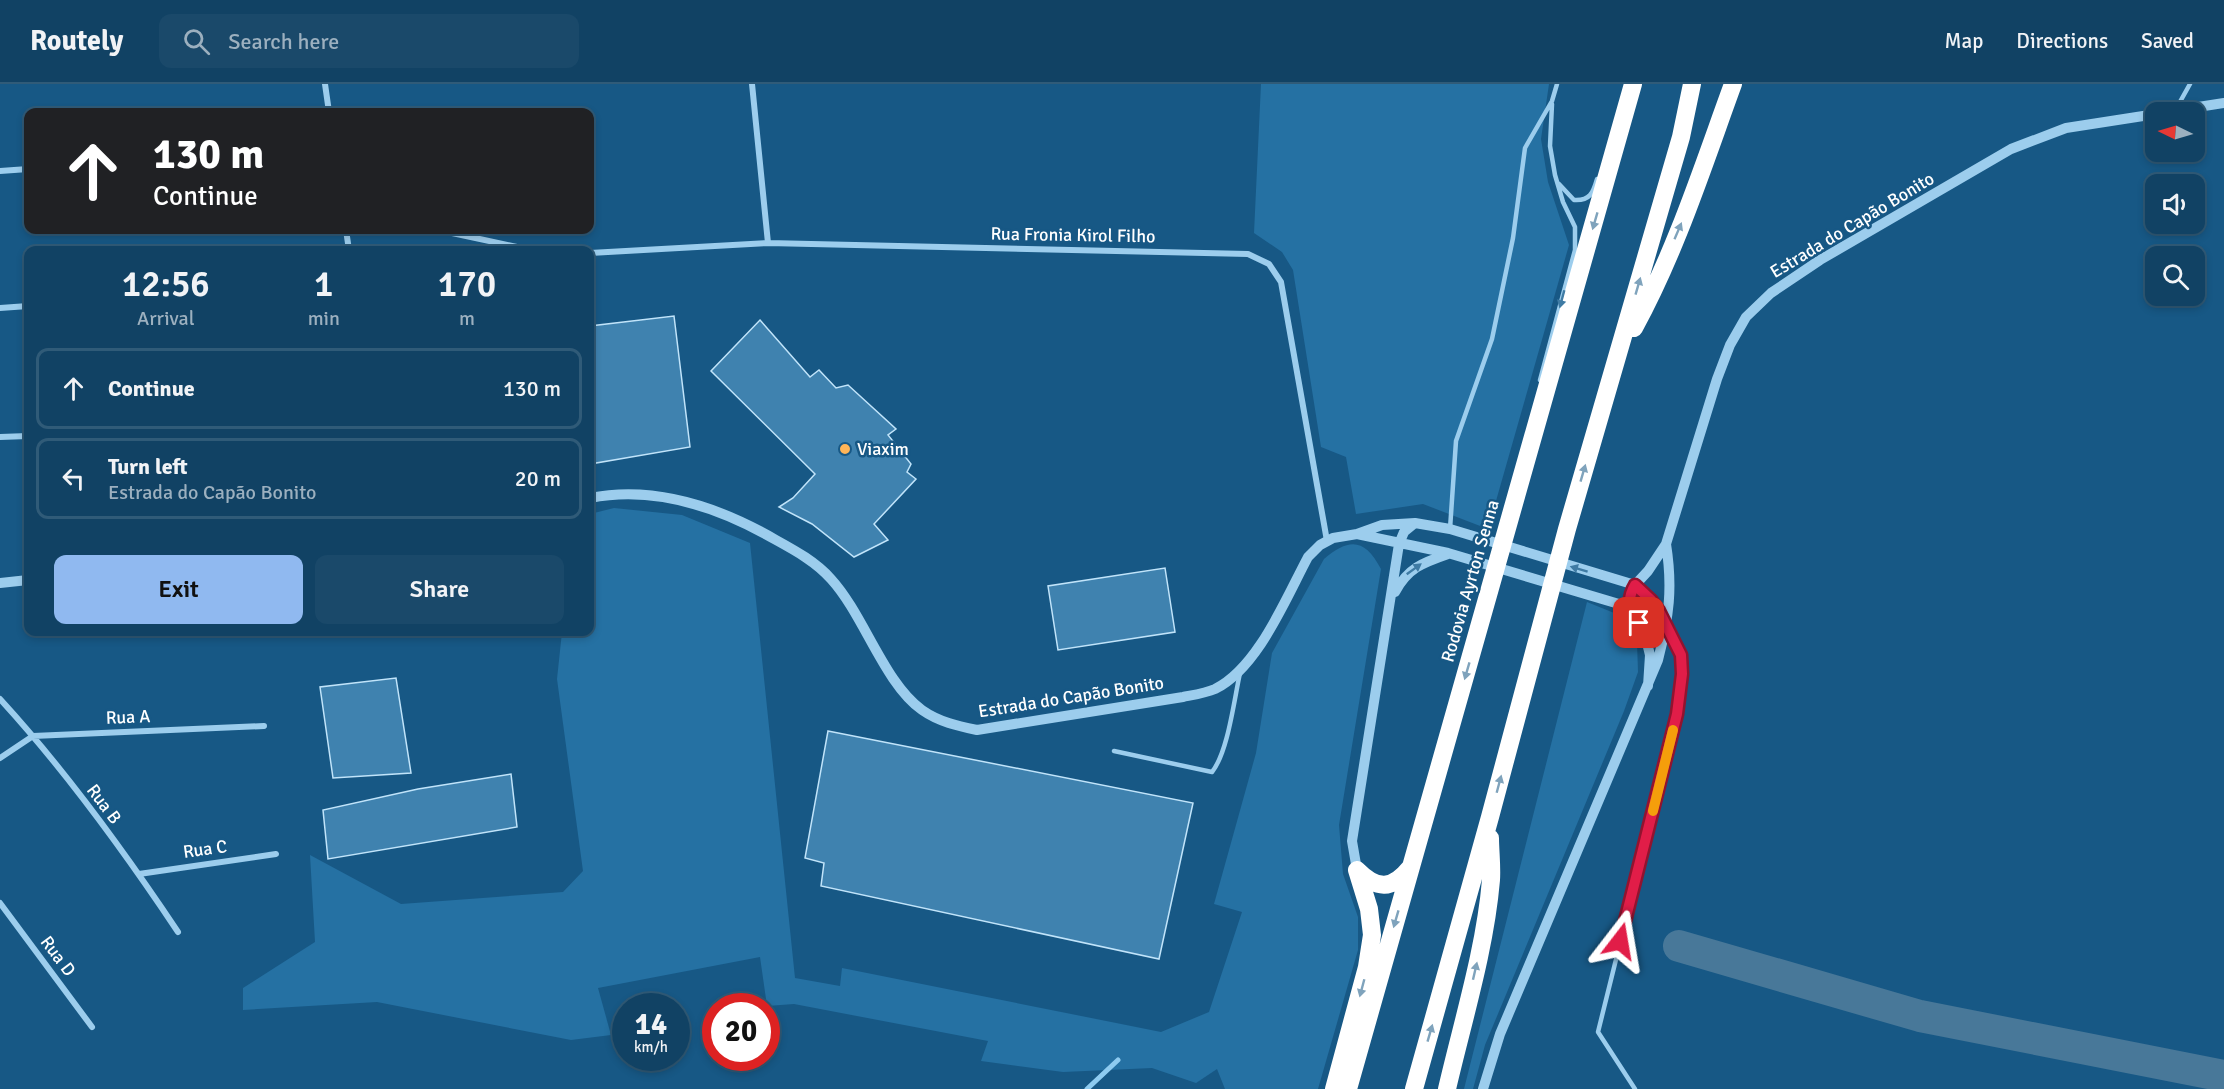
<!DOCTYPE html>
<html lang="en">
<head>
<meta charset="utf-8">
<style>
	:root { --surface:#114264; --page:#1a496a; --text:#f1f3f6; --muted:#9cb0bf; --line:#305b78; --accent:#90b9f0 }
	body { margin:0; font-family:Signika,sans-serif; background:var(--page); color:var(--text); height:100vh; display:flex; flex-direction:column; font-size:22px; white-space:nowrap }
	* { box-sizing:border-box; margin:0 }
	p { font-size:20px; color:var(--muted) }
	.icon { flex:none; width:33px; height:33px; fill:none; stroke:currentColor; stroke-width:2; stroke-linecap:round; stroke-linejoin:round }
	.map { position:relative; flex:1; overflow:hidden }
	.panel { position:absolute; left:24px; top:162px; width:570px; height:390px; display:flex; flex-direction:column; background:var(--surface); border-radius:12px; box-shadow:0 3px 9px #0003,0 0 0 2px var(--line) }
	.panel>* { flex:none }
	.hud { position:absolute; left:24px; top:24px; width:570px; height:126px; border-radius:12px; box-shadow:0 3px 9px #0003,0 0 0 2px var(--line); background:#202124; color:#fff; overflow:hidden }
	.needle { width:39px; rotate:275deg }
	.tools { position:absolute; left:2145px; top:18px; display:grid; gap:12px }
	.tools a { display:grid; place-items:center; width:60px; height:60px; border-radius:12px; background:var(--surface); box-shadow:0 3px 9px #0003,0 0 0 2px var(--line); font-size:30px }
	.speed { position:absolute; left:612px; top:909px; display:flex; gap:12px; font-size:30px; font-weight:700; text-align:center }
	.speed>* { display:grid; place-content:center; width:78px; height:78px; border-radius:50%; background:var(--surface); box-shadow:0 3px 9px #0003,0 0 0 2px var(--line); line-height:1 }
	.speed small { font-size:15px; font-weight:400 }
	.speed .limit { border:9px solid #d22; background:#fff; color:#111 }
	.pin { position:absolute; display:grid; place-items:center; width:51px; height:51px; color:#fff; margin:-26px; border-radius:12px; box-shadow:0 3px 9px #0006 }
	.me { position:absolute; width:66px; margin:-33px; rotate:14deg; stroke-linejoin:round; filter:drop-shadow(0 0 4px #0008) }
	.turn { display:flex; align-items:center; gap:21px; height:126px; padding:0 30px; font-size:27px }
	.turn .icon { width:78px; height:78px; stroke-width:2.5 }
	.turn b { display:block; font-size:42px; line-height:51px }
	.eta { display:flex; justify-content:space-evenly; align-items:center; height:102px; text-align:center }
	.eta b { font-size:36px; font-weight:600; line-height:42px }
	.button { display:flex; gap:12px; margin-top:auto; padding:12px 30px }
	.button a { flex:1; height:69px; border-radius:12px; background:var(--accent); color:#111; font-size:24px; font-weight:600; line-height:69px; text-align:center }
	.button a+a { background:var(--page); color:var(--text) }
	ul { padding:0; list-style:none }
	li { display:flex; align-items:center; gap:18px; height:81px; margin:0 12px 9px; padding:0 18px; border:3px solid var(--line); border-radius:12px }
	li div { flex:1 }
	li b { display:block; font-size:22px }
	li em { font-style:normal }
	header { display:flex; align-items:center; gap:36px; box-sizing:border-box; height:84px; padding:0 30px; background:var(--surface); border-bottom:2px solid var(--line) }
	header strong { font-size:28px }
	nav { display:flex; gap:33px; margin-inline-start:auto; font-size:21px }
	.search { width:420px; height:54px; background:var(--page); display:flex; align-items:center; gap:15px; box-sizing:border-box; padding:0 21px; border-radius:12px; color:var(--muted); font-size:22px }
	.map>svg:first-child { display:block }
</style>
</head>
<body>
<header>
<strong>Routely</strong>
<div class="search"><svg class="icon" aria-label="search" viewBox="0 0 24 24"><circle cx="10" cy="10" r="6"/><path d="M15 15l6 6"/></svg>Search here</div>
<nav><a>Map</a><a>Directions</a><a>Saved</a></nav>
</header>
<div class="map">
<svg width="2224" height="1005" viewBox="0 0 2224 1005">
	<rect width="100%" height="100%" fill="#175885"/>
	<path fill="#2571a3" d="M1261 0H1549L1541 55 1548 98 1569 161 1488 445 1423 420 1356 430 1346 373 1321 363 1293 186 1282 168 1254 149Z
		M614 424 682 431 750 459 795 894 840 902 842 884 1161 948 1209 928 1242 828 1214 820 1256 669 1272 569 1324 475C1350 453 1365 455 1381 485L1339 741 1343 790 1358 833V866L1318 1005H1225L1217 985 1196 999 1152 984 1063 988 981 977 988 957 794 920 767 922 760 873 598 904 611 951 571 956 377 918 243 926V904L315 858 310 771 401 820 563 808 583 787 557 595 562 548H590V430Z
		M1587 518 1624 533 1637 558 1638 588 1624 627 1485 961 1473 1005H1464Z"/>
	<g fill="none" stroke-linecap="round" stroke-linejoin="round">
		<path stroke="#8ecbf0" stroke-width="5" d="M1087 1005 1118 976"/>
		<path stroke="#487899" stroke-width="32" d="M1679 862 1920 932 2224 992"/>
	</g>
	<path fill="#3f82af" stroke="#c1e4fa" stroke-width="1.5" d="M674 232 690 363 590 380V242Z
		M760 236 810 293 819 286 836 304 848 301 896 345 888 351 911 380 907 388 916 395 874 440 888 456 854 473 812 440 779 423 793 414 815 390 711 287Z
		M1165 484 1175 548 1058 566 1048 502Z
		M396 594 411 689 333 694 320 603Z
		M828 647 1193 719 1159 875 821 802 824 779 805 774Z
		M511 690 517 743 328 775 323 726 418 705Z"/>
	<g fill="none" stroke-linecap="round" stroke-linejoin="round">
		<path stroke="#9ccded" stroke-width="4.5" d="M2176 25 2190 0
			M1559 100 1574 116C1590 117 1593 109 1597 95
			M1540 296 1575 166V143L1563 118 1555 91 1550 62 1552 20
			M1450 445 1456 357 1492 255 1513 154 1525 64 1552 17 1557 0
			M1114 667 1212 688C1228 668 1234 616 1240 589
			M1635 1005 1598 948 1677 630 1682 590 1681 571 1668 547"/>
		<path stroke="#9ccded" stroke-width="6" d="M325 0 329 28
			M752 0 768 159
			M0 87 28 85
			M346 146 349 166
			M438 146 531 166
			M590 169 768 159 1248 170 1269 180 1281 198 1327 457
			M0 224 28 222
			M0 353 28 352
			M0 615C66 687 124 767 178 848
			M0 674 33 652 264 642
			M139 790 276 770
			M0 819 92 943"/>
		<path stroke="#9ccded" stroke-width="10" d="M2166 28 2224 19
			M590 414C656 401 719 423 776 456 796 467 816 478 831 495 864 531 884 599 922 626 939 638 958 642 977 646L1183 613C1193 611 1206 609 1215 605 1258 584 1286 514 1308 473L1320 461 1333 454 1357 450 1382 441 1415 439 1450 445 1635 501 1651 516 1666 545
			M1357 450 1448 469 1629 523
			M0 499 28 496
			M1395 508C1408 484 1422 479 1448 470
			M1648 602 1650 571 1645 551 1629 523V513L1635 501 1648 487 1666 460 1717 295 1730 261 1746 233 1771 209 1820 176 2011 65 2066 44 2156 30
			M1357 786 1352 757 1399 460 1404 448 1415 439
			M1483 1005 1500 950 1658 576C1669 533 1673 504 1666 460"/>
		<path stroke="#fff" stroke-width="18" d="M1634 244C1676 167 1703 82 1733 0
			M1357 786C1377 806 1392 806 1410 784
			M1334 1005 1367 883 1372 851 1369 825 1357 786
			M1348 1005 1633 0
			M1414 1005 1490 733 1567 445 1681 53 1692 0
			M1447 1005C1463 936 1485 866 1491 796 1492 782 1490 767 1490 754"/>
	</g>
	<defs><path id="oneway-solid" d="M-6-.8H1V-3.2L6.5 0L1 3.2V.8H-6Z" transform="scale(1.5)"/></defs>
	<g fill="#7fa3bc">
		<use href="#oneway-solid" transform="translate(1595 137) rotate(106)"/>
		<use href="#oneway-solid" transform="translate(1678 147) rotate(-67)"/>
		<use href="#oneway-solid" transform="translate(1638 202) rotate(-74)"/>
		<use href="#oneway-solid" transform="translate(1583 389) rotate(-74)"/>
		<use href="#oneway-solid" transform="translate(1467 587) rotate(106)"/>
		<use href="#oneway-solid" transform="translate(1499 700) rotate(-75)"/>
		<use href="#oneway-solid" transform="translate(1396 835) rotate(106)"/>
		<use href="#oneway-solid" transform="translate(1475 887) rotate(-77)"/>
		<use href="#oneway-solid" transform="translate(1362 904) rotate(105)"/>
		<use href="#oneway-solid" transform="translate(1430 949) rotate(-74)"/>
	</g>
	<g fill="#3f7ba4">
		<use href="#oneway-solid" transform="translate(1562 215) rotate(105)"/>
		<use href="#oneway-solid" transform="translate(1414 485) rotate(-36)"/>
		<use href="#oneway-solid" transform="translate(1579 485) rotate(-163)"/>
	</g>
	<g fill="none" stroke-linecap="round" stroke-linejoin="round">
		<defs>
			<path id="route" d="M1620 857 1677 630 1682 590 1681 571 1659 527 1651 516 1635 501C1626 516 1630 525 1639 539"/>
		</defs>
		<use href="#route" stroke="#92132f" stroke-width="15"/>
		<use href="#route" stroke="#e11d48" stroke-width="10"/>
		<path stroke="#f59e0b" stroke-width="10" d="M1653 727 1673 646"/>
	</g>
	<circle fill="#ffb558" stroke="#175885" stroke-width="2" cx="845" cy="365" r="6"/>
	<g text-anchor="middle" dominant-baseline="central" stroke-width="5" stroke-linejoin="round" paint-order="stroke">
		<g font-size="18" fill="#fff" stroke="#175885">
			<text transform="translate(1852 141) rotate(-31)">Estrada do Capão Bonito</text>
			<text transform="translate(1073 151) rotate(1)">Rua Fronia Kirol Filho</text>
			<text transform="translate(1470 497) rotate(-74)">Rodovia Ayrton Senna</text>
			<text transform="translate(1071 613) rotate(-9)">Estrada do Capão Bonito</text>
			<text transform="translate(128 633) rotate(-2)">Rua A</text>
			<text transform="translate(104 720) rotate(53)">Rua B</text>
			<text transform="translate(205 765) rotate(-8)">Rua C</text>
			<text transform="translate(58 872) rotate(53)">Rua D</text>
		</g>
		<g font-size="18" fill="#fff" stroke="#175885" text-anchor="start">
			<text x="857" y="365">Viaxim</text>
		</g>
	</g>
</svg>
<div class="tools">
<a><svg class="needle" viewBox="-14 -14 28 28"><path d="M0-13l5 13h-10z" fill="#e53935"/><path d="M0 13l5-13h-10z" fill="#9cb0bf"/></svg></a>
<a><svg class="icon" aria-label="sound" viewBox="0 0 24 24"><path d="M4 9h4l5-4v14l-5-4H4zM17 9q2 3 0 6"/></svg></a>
<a><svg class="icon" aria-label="search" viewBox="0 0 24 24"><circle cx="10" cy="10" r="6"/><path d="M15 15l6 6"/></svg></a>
</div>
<div class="speed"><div>14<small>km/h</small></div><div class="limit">20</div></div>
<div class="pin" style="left:1639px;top:539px;background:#d93025"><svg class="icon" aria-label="arrive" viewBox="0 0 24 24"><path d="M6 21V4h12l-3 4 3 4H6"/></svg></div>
<svg class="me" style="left:1620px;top:857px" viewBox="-20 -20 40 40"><path d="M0-17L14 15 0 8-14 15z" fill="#e11d48" stroke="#fff" stroke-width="4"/></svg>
<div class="hud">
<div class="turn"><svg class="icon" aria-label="ahead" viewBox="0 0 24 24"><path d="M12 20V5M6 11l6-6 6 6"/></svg><div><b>130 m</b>Continue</div></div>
</div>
<section class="panel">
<div class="eta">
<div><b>12:56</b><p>Arrival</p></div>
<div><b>1</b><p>min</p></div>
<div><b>170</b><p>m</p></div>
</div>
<ul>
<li><svg class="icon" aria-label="ahead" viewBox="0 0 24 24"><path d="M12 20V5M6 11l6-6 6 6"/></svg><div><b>Continue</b></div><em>130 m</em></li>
<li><svg class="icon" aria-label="left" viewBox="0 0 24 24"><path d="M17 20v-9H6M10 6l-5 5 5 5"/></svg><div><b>Turn left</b><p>Estrada do Capão Bonito</p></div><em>20 m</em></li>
</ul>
<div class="button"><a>Exit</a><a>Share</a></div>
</section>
</div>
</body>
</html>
